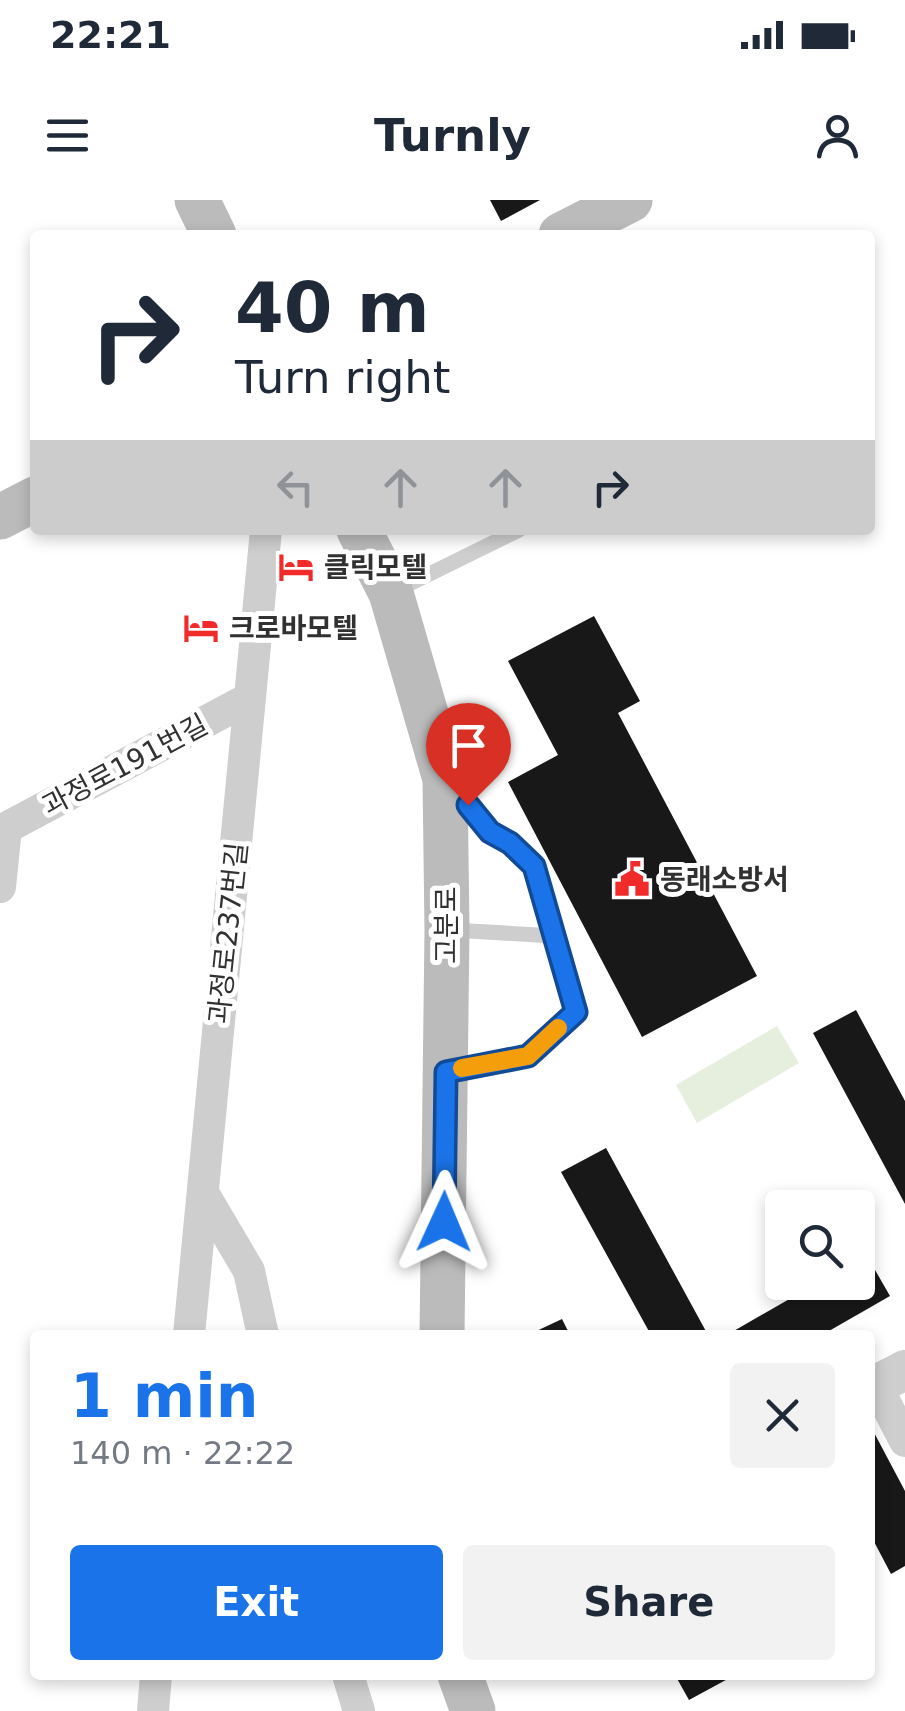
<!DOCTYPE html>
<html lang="en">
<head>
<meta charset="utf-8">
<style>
	:root { --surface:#fff; --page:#f2f2f3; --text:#1f2937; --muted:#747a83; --accent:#1a73e8 }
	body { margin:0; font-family:"DejaVu Sans","Noto Sans KR",sans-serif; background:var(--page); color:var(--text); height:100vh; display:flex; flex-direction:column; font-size:38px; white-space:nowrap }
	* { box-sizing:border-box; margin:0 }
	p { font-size:32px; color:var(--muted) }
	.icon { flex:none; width:55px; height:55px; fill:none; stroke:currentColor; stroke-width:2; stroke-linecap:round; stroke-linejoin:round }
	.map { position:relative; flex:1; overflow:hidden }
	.drawer { position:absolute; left:30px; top:1130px; width:845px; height:350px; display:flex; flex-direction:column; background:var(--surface); border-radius:10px; box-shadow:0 5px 15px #0003 }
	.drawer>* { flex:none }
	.top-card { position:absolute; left:30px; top:30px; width:845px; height:305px; border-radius:10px; box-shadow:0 5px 15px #0003; background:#fff; color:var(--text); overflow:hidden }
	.tools { position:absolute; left:765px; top:990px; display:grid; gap:20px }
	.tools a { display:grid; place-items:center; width:110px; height:110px; border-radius:10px; background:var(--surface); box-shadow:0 5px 15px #0003; font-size:50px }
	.pin { position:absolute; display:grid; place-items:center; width:85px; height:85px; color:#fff; margin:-102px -42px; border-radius:50% 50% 50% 0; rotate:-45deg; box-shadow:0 0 10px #0007 }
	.pin .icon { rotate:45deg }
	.me { position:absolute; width:110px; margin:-55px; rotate:1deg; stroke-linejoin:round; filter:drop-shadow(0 0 8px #0008) }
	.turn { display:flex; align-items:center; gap:35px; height:210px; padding:0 40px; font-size:45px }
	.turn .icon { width:130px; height:130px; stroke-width:2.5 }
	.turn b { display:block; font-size:70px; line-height:85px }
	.lanes { display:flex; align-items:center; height:95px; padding:0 40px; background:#0003; justify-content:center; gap:50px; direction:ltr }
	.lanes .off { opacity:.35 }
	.round { display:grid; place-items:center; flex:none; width:105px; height:105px; border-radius:10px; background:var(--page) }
	.overview { display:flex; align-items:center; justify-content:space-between; height:170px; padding:0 40px }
	h1 { font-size:60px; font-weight:700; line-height:75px; color:var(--accent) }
	.primary-button { display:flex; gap:20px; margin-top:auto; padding:20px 40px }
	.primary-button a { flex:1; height:115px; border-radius:10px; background:var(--accent); color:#fff; font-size:40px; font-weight:700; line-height:115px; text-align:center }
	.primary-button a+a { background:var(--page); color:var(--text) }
	.status { display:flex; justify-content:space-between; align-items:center; height:70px; padding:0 50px; background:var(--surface); direction:ltr }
	.status svg { height:28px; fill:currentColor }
	header { display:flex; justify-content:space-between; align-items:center; height:130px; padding:0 40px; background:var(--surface); font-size:45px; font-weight:700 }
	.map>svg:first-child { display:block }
</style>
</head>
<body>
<div class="status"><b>22:21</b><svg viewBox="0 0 49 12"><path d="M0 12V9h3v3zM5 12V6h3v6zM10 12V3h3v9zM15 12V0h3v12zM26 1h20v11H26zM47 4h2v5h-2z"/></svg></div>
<header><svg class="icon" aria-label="menu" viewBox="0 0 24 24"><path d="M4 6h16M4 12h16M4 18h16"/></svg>Turnly<svg class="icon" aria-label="person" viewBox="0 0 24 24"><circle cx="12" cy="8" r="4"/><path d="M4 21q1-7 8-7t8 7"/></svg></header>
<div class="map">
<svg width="905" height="1511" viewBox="0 0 905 1511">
	<rect width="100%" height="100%" fill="#fff"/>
	<path fill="#e6eede" d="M777 826 799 863 697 923 676 885Z"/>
	<path fill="#181818" d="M490 0H540L501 21Z
		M594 416 640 501 618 513 757 776 642 837 508 582 558 555 508 461Z
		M856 810 905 901V1004L813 833Z
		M606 948 708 1135H651L561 972Z
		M867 1056 890 1096 822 1135H734L732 1132 819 1082H858V1061Z
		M562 1119 570 1135H528Z
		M870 1225 905 1291V1366L891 1374 870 1334Z
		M675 1475H735L689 1500Z"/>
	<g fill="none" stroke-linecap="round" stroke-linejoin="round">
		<path stroke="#cecece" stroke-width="15" d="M393 392 519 330
			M453 730 554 736
			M450 871 527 855 576 812 534 666 509 643 490 632 454 590"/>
		<path stroke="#cecece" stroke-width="32" d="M0 631 250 498
			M0 687 6 628
			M203 993 249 1071 263 1135
			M189 1135 266 330
			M876 1185 905 1241
			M348 1475 359 1511
			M153 1511 156 1475"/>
		<path stroke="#cecece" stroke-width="40" d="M870 1188 905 1170"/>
		<path stroke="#bbb" stroke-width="45" d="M197 0 214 35
			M561 35 630 0
			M0 317 35 299
			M359 330 391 393 445 579 447 730 442 1135
			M460 1475 473 1511"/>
	</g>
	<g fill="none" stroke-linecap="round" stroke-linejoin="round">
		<defs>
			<path id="route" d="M444 1022 446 872 528 856 576 812 534 666 510 643 490 632 468 605"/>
		</defs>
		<use href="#route" stroke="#114b97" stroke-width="25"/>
		<use href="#route" stroke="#1a73e8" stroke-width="18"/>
		<path stroke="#f59e0b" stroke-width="18" d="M462 868 528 856 558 828"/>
	</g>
	<defs>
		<symbol id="hotel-bare" viewBox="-9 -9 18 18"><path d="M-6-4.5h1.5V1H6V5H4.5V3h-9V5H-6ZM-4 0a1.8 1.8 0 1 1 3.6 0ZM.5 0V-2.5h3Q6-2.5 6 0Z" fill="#f12a2a" stroke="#fff" stroke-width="2.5" paint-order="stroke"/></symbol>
		<symbol id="civic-bare" viewBox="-9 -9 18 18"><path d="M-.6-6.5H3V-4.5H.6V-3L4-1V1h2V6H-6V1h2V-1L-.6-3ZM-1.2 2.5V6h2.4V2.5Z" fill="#f12a2a" stroke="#fff" stroke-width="2.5" paint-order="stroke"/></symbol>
	</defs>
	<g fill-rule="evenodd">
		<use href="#hotel-bare" x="271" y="342" width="50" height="50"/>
		<use href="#hotel-bare" x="176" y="403" width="50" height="50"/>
		<use href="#civic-bare" x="607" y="654" width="50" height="50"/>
	</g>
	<g text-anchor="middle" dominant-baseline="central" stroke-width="10" stroke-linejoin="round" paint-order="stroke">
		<g font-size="28" font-weight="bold" fill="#313131" stroke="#fff" text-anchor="start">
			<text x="324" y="367">클릭모텔</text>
			<text x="229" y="428">크로바모텔</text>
			<text x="660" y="679">동래소방서</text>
		</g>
		<g font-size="28" fill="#313131" stroke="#fff">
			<text transform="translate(125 565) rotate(-28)">과정로191번길</text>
			<text transform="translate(446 725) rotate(-90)">고분로</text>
			<text transform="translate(228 733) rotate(-84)">과정로237번길</text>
		</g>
	</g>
</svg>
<div class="tools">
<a><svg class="icon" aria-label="search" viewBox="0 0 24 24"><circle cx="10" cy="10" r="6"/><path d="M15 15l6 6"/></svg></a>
</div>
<div class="pin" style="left:468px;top:605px;background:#d93025"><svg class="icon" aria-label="arrive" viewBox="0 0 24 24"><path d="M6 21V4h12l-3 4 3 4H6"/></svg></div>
<svg class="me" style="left:444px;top:1022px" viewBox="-20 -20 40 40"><path d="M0-17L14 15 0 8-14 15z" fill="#1a73e8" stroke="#fff" stroke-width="4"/></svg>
<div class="top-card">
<div class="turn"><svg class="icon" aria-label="right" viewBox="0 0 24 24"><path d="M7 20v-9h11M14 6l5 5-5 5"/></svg><div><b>40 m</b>Turn right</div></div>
<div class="lanes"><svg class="icon off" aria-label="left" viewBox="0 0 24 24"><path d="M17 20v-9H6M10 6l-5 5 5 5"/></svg><svg class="icon off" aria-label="ahead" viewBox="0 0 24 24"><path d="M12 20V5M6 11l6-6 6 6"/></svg><svg class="icon off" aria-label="ahead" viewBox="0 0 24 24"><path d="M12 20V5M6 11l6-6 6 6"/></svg><svg class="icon" aria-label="right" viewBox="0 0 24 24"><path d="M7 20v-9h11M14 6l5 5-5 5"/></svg></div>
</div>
<section class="drawer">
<div class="overview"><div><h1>1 min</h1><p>140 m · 22:22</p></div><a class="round"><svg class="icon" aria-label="close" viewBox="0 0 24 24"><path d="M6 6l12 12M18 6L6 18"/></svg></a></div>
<div class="primary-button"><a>Exit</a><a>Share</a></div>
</section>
</div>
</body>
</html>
